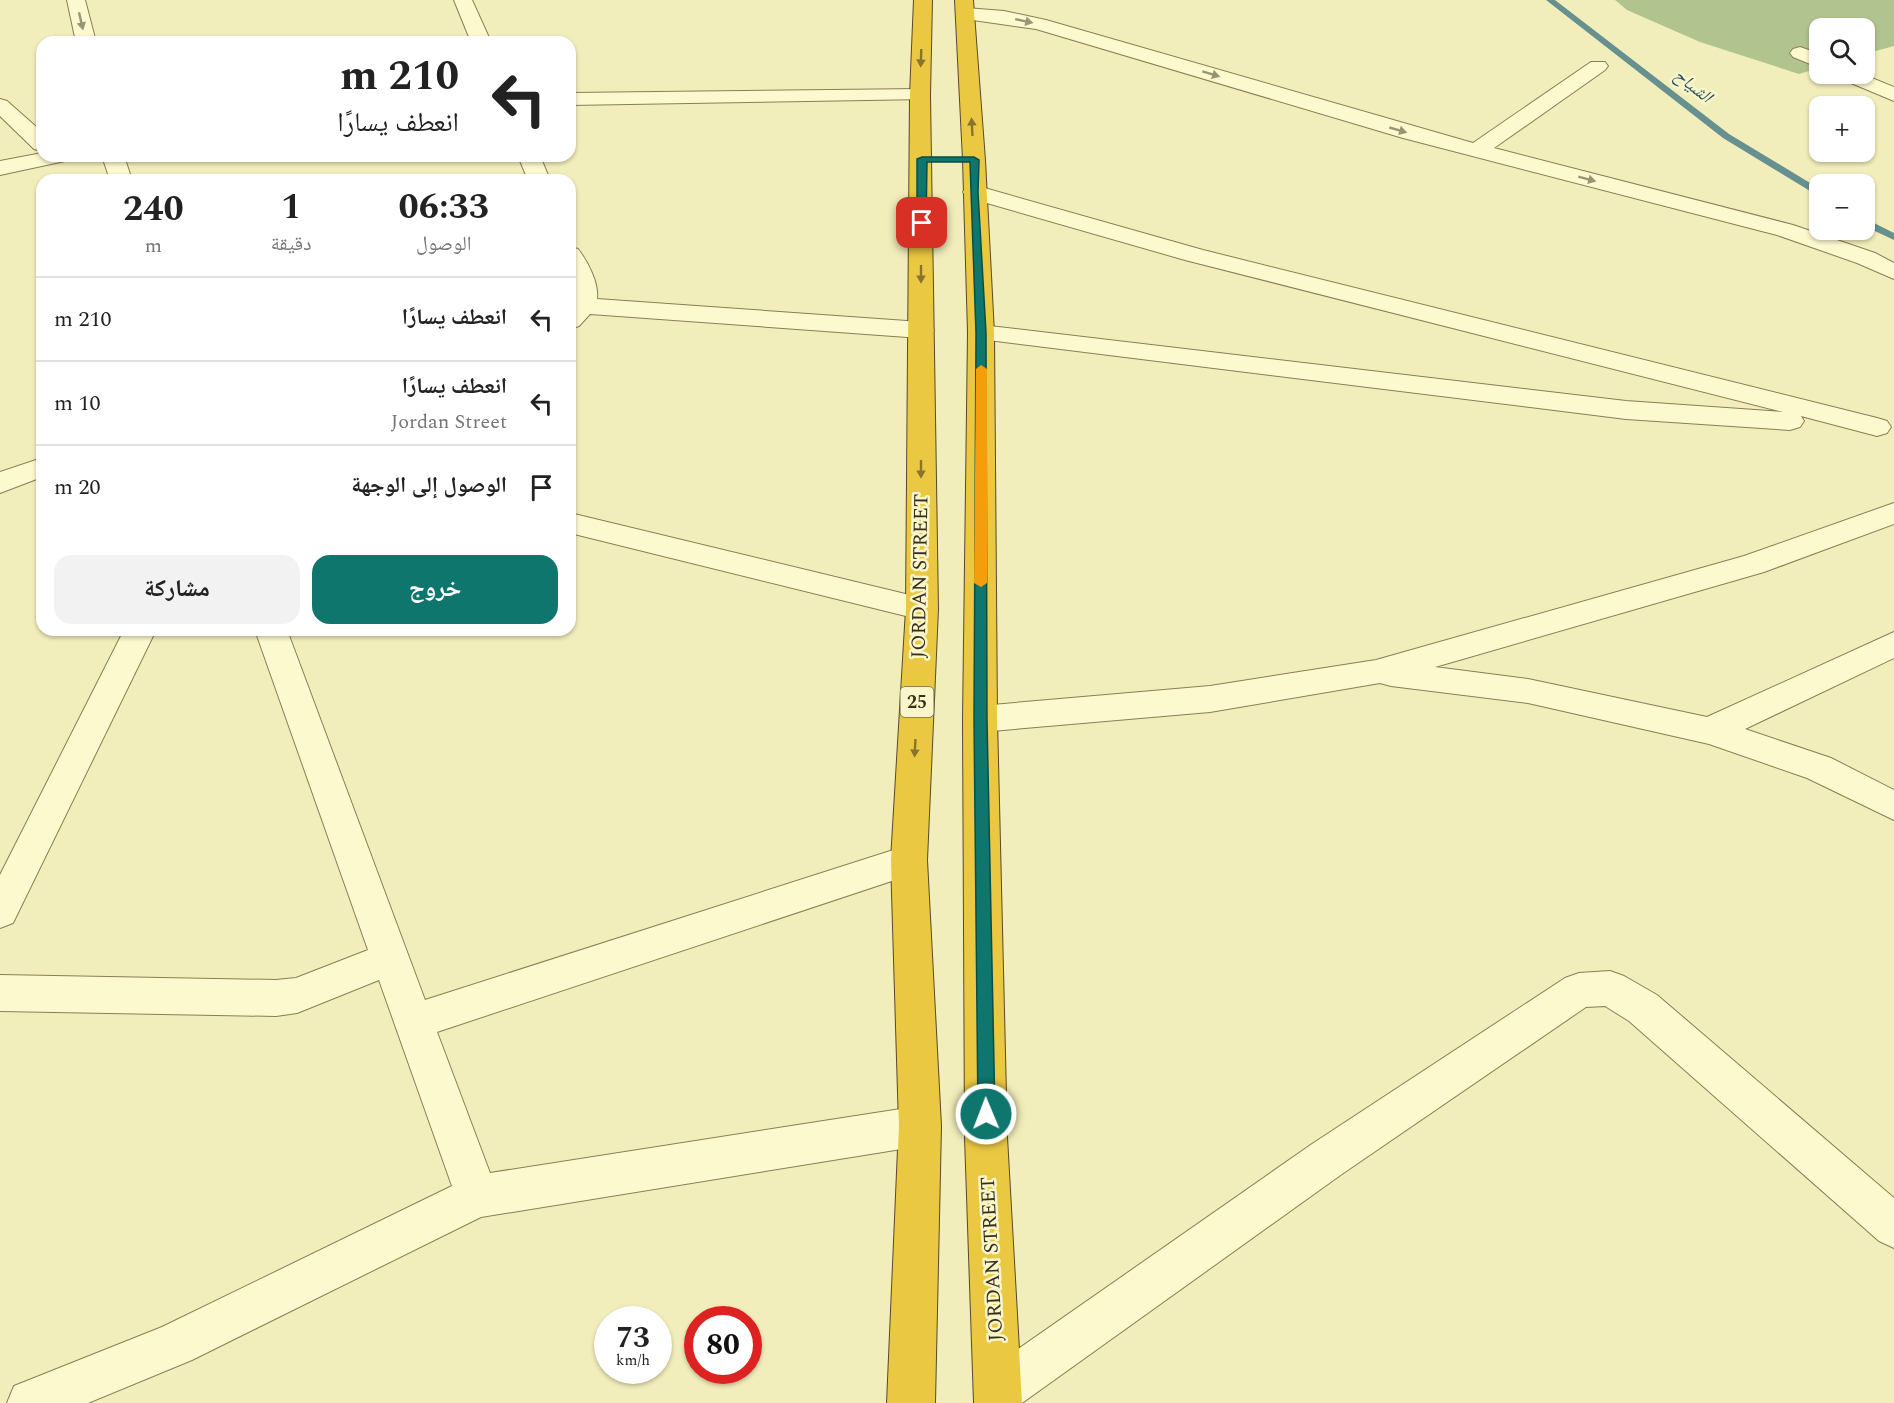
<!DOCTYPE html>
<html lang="ar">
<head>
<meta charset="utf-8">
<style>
	:root { --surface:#fff; --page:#f2f2f2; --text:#222; --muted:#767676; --line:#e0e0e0; --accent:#0f766e }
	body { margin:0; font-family:Spectral,"Noto Naskh Arabic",serif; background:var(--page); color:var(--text); direction:rtl; height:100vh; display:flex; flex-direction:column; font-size:22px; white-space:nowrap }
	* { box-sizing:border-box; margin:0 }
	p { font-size:20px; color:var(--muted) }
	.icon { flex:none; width:33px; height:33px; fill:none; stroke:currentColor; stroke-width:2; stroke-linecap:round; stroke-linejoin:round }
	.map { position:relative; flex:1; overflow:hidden; direction:ltr }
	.sheet { position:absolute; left:36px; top:174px; width:540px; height:462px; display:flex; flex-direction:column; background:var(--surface); border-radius:18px; box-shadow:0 2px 4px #0004; direction:rtl }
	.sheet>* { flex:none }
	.hud { position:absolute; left:36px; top:36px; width:540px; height:126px; border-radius:18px; box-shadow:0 2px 4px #0004; direction:rtl; background:#fff; color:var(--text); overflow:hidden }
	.buttons { position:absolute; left:1809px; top:18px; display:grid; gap:12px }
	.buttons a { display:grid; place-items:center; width:66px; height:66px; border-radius:12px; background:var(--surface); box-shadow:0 2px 4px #0004; font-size:30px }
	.speed { position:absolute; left:594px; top:1306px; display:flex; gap:12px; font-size:30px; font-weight:700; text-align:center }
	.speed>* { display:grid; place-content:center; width:78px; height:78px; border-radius:50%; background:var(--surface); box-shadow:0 2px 4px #0004; line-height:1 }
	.speed small { font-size:15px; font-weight:400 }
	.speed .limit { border:9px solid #d22; background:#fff; color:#111 }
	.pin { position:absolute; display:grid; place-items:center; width:51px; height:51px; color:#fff; margin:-26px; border-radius:12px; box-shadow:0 3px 9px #0006 }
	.me { position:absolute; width:66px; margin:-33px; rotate:359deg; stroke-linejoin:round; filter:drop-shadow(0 0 4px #0008) }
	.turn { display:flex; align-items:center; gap:21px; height:126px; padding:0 18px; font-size:27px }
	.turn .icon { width:78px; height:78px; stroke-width:2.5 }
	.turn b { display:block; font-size:42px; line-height:51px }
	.eta { display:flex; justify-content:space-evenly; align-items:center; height:102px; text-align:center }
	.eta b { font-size:36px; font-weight:700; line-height:42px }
	.primary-button { display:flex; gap:12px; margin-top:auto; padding:12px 18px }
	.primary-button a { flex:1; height:69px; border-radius:18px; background:var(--accent); color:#fff; font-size:24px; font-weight:700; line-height:69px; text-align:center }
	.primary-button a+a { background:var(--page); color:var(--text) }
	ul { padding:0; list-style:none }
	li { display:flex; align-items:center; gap:18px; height:84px; padding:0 18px; border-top:2px solid var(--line) }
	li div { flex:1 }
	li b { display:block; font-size:22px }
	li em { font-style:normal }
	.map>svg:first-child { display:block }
</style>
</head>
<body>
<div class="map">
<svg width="1894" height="1403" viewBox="0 0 1894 1403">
	<rect width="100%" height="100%" fill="#f2eebb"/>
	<path fill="#b1c48f" d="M1615 0H1894V46L1865 54 1864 28H1820L1819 68 1799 74 1700 42 1627 10Z"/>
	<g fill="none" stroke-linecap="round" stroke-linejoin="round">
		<path fill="#679090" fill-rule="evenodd" d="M1546 0H1555L1729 134 1820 189V197L1723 138Z
			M1864 218 1894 233V240L1864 226Z"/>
		<defs>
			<path id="minor" d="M67 0H85L96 42H76Z
				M454 0H472L491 42H471Z
				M966 8 1004 11 1046 20 1473 143 1591 62H1605L1608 66 1605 70 1494 148 1793 225 1875 253 1894 263V279L1857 263 1777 235 1403 138 1036 29 959 18 956 14 959 10Z
				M1800 47 1820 54V68L1793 57 1790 53 1793 49Z
				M1836 74H1862L1894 87V101L1839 78Z
				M920 89 927 91 930 95 927 99 570 105V93Z
				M0 99 7 101 42 132V151L34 149 0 116Z
				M42 153V156H68L65 161 0 175V161Z
				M102 156H124L132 180H110Z
				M518 156H540L550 180H528Z
				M974 185 1203 250 1877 418 1887 421 1891 427 1887 433 1877 436 1801 416 1804 421 1800 427 1790 430 1626 419 972 338 968 333 972 328 981 325 1626 401 1783 412 1185 260 966 197 963 192 966 187Z
				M570 247 578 249C588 262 599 283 597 299L921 322 930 325 934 330 930 335 921 338 590 314 579 326 570 329V305L573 296Z
				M42 458V477L0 493V472Z
				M1894 503V524L1764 572 1435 667 1528 679 1707 717 1894 632V658L1745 729 1831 758 1894 790V820L1807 778 1709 744 1528 703 1391 686 1380 683 1210 712 980 732 968 728 963 719 968 710 980 706 1210 686 1376 660 1744 556Z
				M570 513 922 598 933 601 938 609 933 617 922 620 570 533Z
				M124 630H156L13 923 0 928V875Z
				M255 630H287L425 1000 909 845 922 849 927 860 922 871 437 1032 490 1173 920 1106 935 1112 941 1126 935 1140 920 1146 481 1217 192 1360 88 1403H7L14 1386 162 1327 452 1186 379 980 297 1013 276 1016 0 1011V975L276 980 296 978 368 950Z
				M1610 971 1624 976 1657 995 1894 1198V1248L1879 1241 1629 1021 1605 1006 1586 1007 1342 1174 1022 1403H979L975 1392 981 1375 1312 1144 1565 978 1579 973Z"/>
			<path id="highway" d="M914 0H932L930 95 938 609 927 860 941 1126 935 1403H887L899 1126 891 860 906 609 910 95Z
				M955 0H973L985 160 994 333 997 719 1007 1137 1022 1403H974L965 1137 963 719 968 333 963 160Z"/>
		</defs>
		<use href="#minor" stroke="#8b7d54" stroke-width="2"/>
		<use href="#highway" stroke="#574929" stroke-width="2"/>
		<use href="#minor" fill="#fcf9cf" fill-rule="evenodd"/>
		<use href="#highway" fill="#ebc842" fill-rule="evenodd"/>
	</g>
	<defs><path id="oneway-solid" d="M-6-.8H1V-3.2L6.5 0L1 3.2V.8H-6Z" transform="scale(1.5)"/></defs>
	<g fill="#9a9474">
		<use href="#oneway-solid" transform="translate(81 21) rotate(77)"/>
		<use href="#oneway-solid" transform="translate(1024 21) rotate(12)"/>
		<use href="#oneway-solid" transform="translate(1211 74) rotate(17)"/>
		<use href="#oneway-solid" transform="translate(1398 130) rotate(16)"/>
		<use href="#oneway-solid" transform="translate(1587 179) rotate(15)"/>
	</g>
	<g fill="#89742c">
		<use href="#oneway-solid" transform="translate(921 58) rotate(92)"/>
		<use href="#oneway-solid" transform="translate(972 127) rotate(-93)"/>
		<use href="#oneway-solid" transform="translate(921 274) rotate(90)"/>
		<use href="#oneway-solid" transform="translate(921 469) rotate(90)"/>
		<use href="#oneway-solid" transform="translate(915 748) rotate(93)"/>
	</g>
	<path fill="#0f766e" stroke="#0a4d48" stroke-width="1.5" d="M922 157H974L979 160 978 192 986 333 987 719 995 1114 992 1120 986 1122 980 1120 978 1114 974 719 976 333 970 162H927L926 223 922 226 917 223V159Z"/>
	<path fill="#f59e0b" d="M981 365 987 369V583L981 587 974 583 976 369Z"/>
	<g text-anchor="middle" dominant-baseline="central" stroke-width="5" stroke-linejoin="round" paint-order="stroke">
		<g font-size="18" font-style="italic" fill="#28515a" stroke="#f9f6cc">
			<text transform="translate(1693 86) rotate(38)">الشياح</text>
		</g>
		<rect fill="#f9f6cc" stroke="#726b4f" stroke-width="1.5" x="900.5" y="687" width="33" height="30" rx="4.5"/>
		<g font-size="18" font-weight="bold" fill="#382f1a">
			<text x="917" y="702">25</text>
		</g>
		<g font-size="20" fill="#382f1a" stroke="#f9f6cc">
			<text transform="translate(920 576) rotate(-89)">JORDAN STREET</text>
			<text transform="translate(992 1259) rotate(-93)">JORDAN STREET</text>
		</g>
	</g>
</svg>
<div class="buttons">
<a><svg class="icon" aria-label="search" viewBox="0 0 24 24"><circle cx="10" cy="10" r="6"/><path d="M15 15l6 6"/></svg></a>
<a>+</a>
<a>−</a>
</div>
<div class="speed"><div>73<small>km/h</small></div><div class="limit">80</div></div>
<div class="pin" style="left:922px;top:223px;background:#d93025"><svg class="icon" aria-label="arrive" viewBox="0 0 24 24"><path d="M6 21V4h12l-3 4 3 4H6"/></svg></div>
<svg class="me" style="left:986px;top:1114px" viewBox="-20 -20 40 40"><circle r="17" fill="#0f766e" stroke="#fff" stroke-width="3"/><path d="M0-11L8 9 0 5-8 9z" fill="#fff"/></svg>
<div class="hud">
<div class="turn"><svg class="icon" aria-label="left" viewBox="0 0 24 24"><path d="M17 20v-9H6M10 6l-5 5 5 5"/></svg><div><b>210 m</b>انعطف يسارًا</div></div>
</div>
<section class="sheet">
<div class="eta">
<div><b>06:33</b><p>الوصول</p></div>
<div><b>1</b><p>دقيقة</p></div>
<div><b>240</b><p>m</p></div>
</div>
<ul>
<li><svg class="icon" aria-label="left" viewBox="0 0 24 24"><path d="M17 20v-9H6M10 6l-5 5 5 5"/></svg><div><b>انعطف يسارًا</b></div><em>210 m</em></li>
<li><svg class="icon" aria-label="left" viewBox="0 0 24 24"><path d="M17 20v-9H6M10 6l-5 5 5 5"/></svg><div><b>انعطف يسارًا</b><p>Jordan Street</p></div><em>10 m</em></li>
<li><svg class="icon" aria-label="arrive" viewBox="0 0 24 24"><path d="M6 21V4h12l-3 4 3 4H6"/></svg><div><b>الوصول إلى الوجهة</b></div><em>20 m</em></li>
</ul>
<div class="primary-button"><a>خروج</a><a>مشاركة</a></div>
</section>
</div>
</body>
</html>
